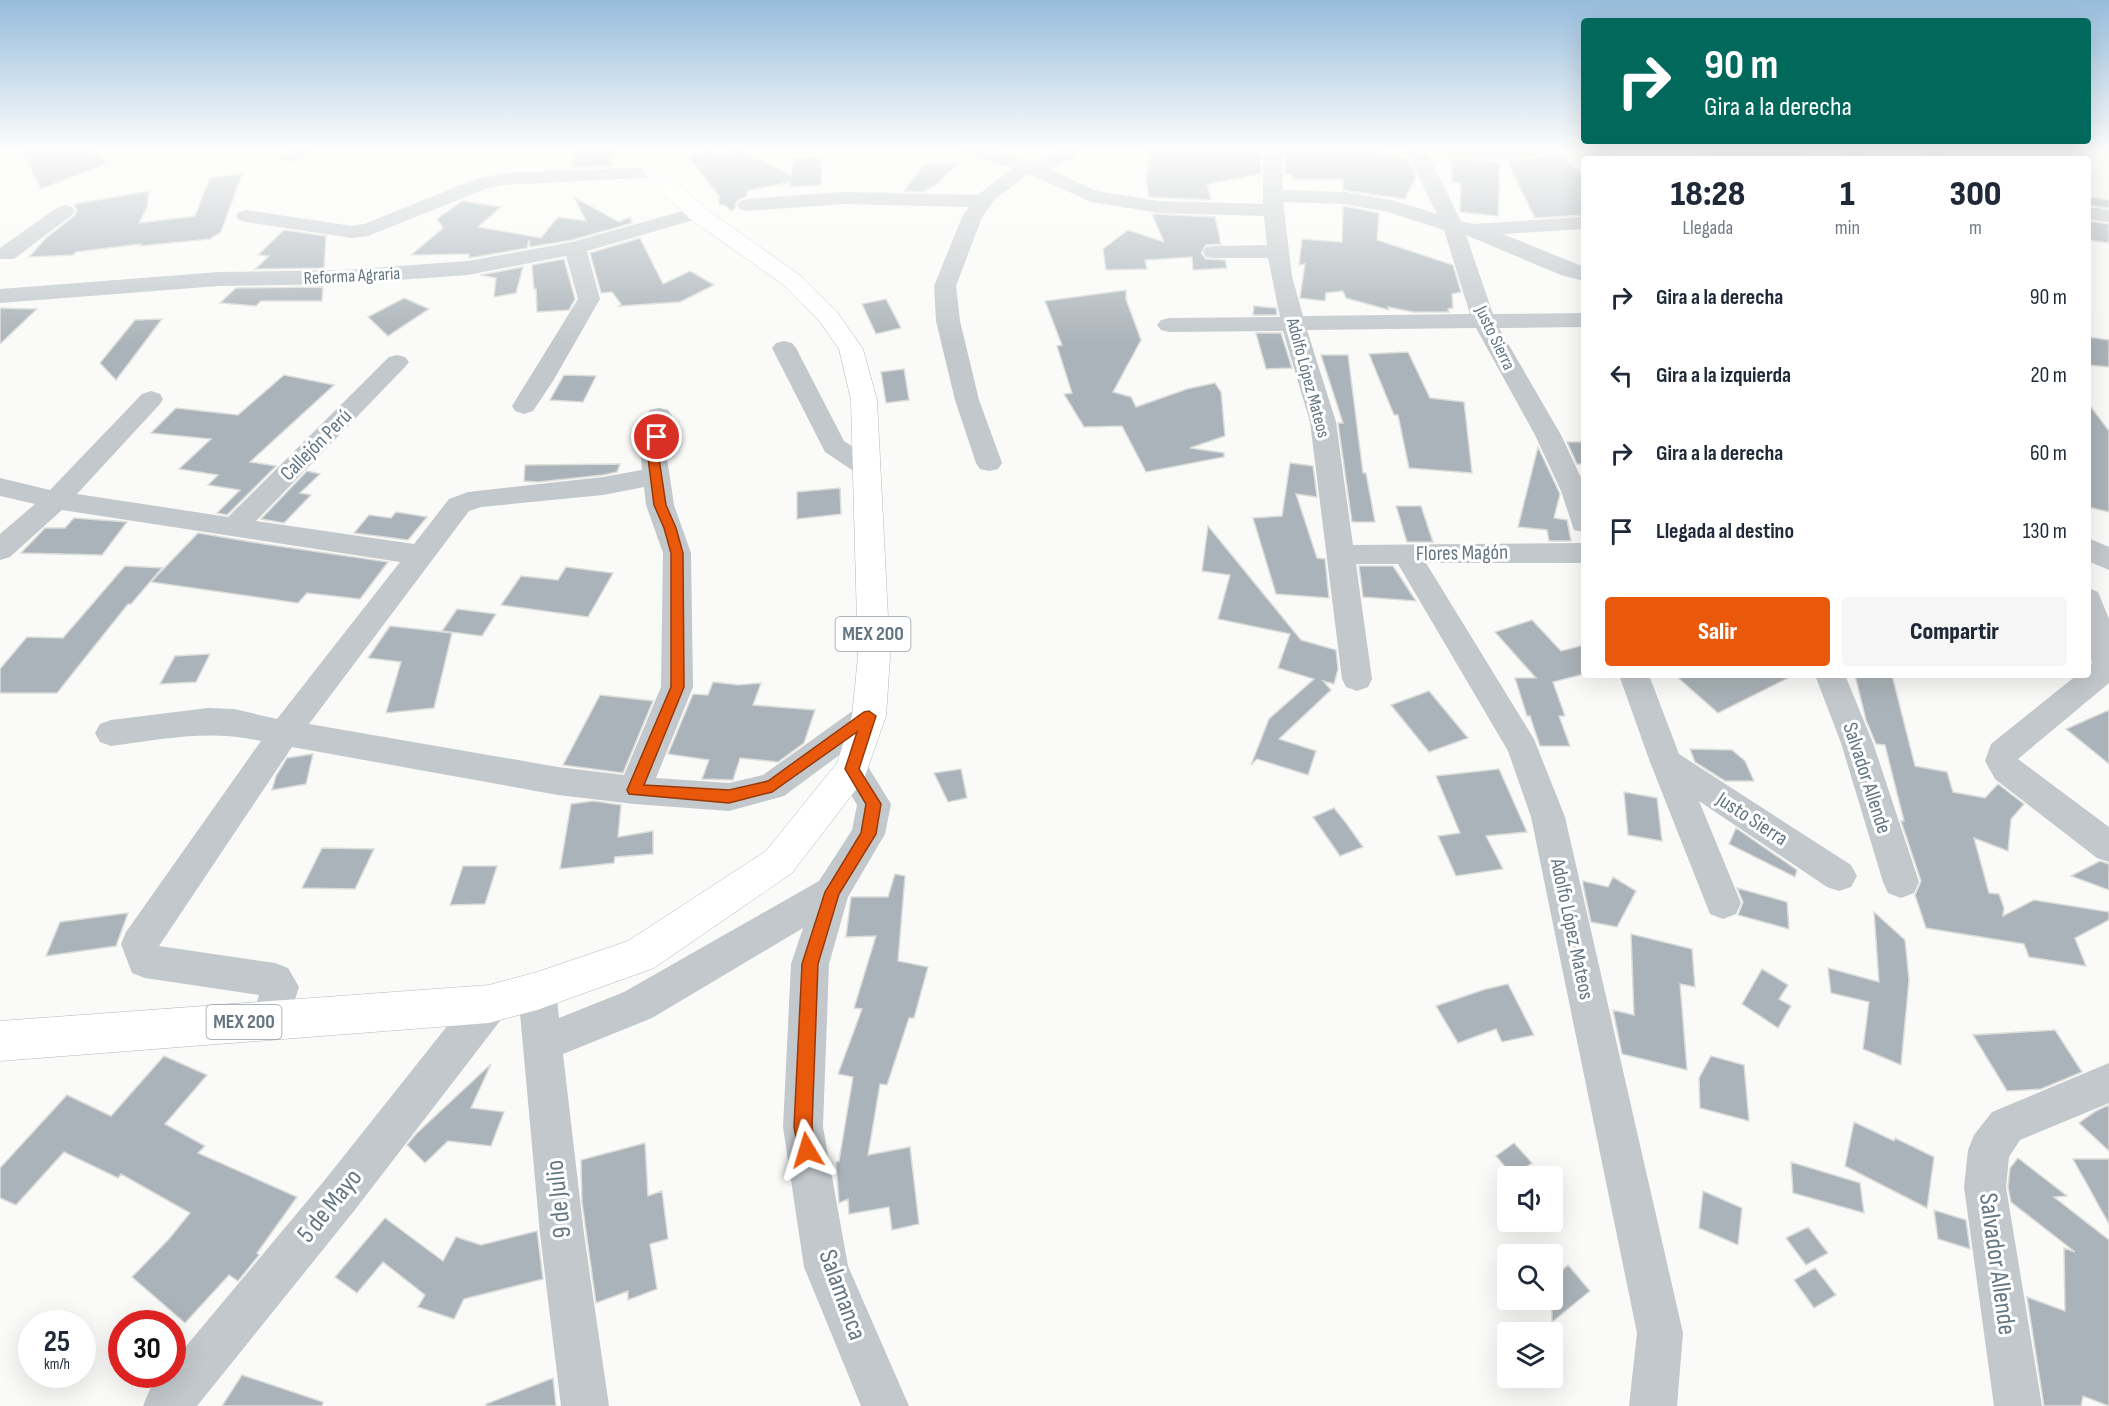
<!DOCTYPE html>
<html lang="es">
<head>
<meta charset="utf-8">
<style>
	:root { --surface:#fff; --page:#f6f6f7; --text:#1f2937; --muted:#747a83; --accent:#ea580c }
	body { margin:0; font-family:"Sofia Sans Condensed",sans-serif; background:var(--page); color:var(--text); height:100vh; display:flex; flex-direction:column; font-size:22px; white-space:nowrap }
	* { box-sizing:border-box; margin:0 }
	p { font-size:20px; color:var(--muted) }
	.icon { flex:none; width:33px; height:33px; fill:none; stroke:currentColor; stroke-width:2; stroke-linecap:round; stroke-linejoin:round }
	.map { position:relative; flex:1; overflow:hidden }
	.sheet { position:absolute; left:1581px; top:156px; width:510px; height:522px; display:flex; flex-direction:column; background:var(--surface); border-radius:6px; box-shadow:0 6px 24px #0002 }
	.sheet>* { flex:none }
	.top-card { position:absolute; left:1581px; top:18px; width:510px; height:126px; border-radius:6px; box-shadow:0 6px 24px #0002; background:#00695c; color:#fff; overflow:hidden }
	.controls { position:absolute; left:1497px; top:1166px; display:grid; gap:12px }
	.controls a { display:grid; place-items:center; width:66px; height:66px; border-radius:6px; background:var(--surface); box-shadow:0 6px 24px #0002; font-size:30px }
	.speed { position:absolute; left:18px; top:1310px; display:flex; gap:12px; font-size:30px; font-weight:700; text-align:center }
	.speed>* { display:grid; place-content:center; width:78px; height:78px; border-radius:50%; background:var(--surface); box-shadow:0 6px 24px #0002; line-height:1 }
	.speed small { font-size:15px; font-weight:400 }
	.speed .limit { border:9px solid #d22; background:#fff; color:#111 }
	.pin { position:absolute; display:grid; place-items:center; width:51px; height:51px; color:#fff; margin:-26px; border:3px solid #fff; border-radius:50%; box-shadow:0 2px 6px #0007 }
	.me { position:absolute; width:66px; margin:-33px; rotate:353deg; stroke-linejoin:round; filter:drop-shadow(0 0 4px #0008) }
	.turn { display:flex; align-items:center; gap:21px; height:126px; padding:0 24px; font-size:27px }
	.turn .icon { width:78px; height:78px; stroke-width:2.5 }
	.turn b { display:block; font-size:42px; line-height:51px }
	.eta { display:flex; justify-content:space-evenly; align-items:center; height:102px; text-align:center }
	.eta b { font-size:36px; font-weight:800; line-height:42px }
	.action { display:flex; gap:12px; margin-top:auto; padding:12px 24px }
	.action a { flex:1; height:69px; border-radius:6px; background:var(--accent); color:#fff; font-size:24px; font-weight:800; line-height:69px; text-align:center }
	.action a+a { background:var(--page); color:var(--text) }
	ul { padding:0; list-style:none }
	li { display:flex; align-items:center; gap:18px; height:78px; padding:0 24px }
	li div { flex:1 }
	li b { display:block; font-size:22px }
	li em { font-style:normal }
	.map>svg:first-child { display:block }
</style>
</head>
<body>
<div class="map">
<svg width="2109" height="1406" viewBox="0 0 2109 1406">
	<rect width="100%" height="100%" fill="#fafaf8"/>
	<path fill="#aab3b9" stroke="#dcdcda" stroke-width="1.5" d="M21 149H87L109 163 41 189Z
		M576 149H611L612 166 571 168Z
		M738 149 791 175 793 158 822 157 821 185 790 187V182L747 191 746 197 738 200 735 205 736 208 731 211 725 205H719V196L687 155 711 150 716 159Z
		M1150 149H1261V174L1207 184 1211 200 1149 197 1146 181Z
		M1285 149H1370L1408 159 1416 176 1405 199 1343 190V179H1293L1292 174H1285Z
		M1555 151 1584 175V215L1535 218 1507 161 1545 157Z
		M1451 158 1500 162 1498 216 1460 212 1461 183 1452 182Z
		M960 162 937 184 923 192 904 191 924 165Z
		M242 174 221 232 210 239 140 246 141 244 76 252 73 255 29 257 46 238 74 216 77 211 74 204 149 191 147 207 139 223 195 216 210 177Z
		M574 197 619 222 630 217 632 223 572 240 530 247 529 240 527 248 469 258V254L411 255 443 228 437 219 462 201 501 207 478 227 541 238 558 217 586 221Z
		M2088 197 2109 200V208L2088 205Z
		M1343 206 1379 213 1377 240 1453 265 1461 292 1452 294 1453 308 1448 309 1449 312H1413L1388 307 1389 310 1346 298 1343 291 1326 293 1325 301 1300 298 1305 264 1299 265 1302 239 1342 242Z
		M1152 214 1215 217 1221 244 1206 245 1201 253 1206 259 1225 260 1227 268 1193 270 1192 257 1145 260 1147 269 1106 270 1103 249 1128 230 1164 242Z
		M2088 221 2109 224V243L2088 240Z
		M284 230 326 236 324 268 255 269 269 256 258 255Z
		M640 238 663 284 690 271 714 285 680 302 619 306 621 304 612 292 601 293 590 253Z
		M564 259 575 299 569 310 537 312 536 289H534L532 265Z
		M523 267 516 293 494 297 496 278 480 275Z
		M323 287 322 301H261L256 306 220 303 236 288Z
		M1126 290V299L1141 340 1113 392 1131 397 1136 407 1187 389 1215 383 1221 392 1225 436 1190 448 1224 453V457L1146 472 1122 426 1084 427 1064 394 1072 393 1057 346 1062 345 1045 301Z
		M404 298 429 309 388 336 368 317Z
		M886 299 901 328 876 334 862 304Z
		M1254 306 1276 308 1277 315H1253Z
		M0 308 37 309 0 344Z
		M162 319 116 380 100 363 135 320Z
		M1256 333H1281L1292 368 1266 369Z
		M2088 337 2109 340V367L2088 365Z
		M1408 352 1430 398 1464 402 1472 473 1409 468 1398 415H1394L1369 354Z
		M1321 355H1348L1363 473H1366L1375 522H1352L1338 423H1343Z
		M904 369 909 400 886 403 881 372Z
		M284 375 334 385 250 462 276 466 227 515 217 513 240 490 208 485 218 475 179 469 211 439 151 433 176 408 238 415Z
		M564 375 596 376 583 402 550 400Z
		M2088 403 2109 431V512L2088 507Z
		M1567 442H1584V464H1577Z
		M1538 447 1560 494 1554 518 1567 520 1571 541H1549L1547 530 1518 527Z
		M1290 463 1313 466 1317 497 1296 494 1317 558 1325 559 1329 598 1276 594 1253 518 1282 516Z
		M620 464 617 472 603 475 538 482 524 481 525 465Z
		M307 471 320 474 300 493 311 495 284 523 261 519Z
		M840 488 841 514 797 519V492Z
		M1396 506H1421L1433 542H1407Z
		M396 512 427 517 408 540 354 533 369 515 391 518Z
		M74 518 127 522 102 555 21 553 45 528H65Z
		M1208 526 1301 640 1336 650 1338 669 1334 684 1323 681 1331 690 1279 739 1316 751 1308 775 1257 759 1251 765 1269 719 1314 679 1278 668 1290 634 1218 619 1230 575 1202 571Z
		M198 533 264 544 388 562 360 599 307 593 298 603 151 582Z
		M125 566 162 568 131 604H128L57 693H0V669L27 637 63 638Z
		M1359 566H1393L1416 601 1363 597Z
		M566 567 613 573 588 617 501 605 521 576 558 580Z
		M457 609 496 614 482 636 442 631Z
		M1532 620 1561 651 1584 645V674L1553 682 1565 716H1559L1570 746H1540L1530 716H1527L1515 678H1536L1495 632Z
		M390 626 452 633 434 708 386 713 401 662 368 658Z
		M210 654 196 682 160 684 175 656Z
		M1675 675H1794L1718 713Z
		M1855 675H1892L1915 766 1947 772 1953 792 1985 798 1998 784 2024 804 2011 819 2008 851 1974 838 1989 893 1999 894 2004 908 2003 916 2034 900 2109 912V920L2075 938 2086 966 2029 957 2024 944 1926 928 1915 895 1921 881 1901 821H1904L1885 745 1876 744 1866 720Z
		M713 682 738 685 761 683 753 705 815 710 804 743 778 762 740 758 733 780 702 779 709 760 668 754 693 694 708 695Z
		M1429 691 1468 738 1429 752 1391 705Z
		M600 695 653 701 623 773 563 765Z
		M2109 710V764L2066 729Z
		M1690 749 1732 750 1745 761 1754 781H1725L1695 762Z
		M313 754 306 784 272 790 276 776 287 758Z
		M961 769 967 798 948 802 934 773Z
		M1499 769 1527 832 1486 836 1503 869 1456 876 1438 836 1460 833 1436 776Z
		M1624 792 1657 798 1662 841 1628 835Z
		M593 801 621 805 618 837 653 831V854L615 857 614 863 560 869 571 804Z
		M1334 808 1346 823 1363 847 1340 856 1313 817Z
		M1736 828 1797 870 1795 877 1729 844Z
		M322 848 374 849 355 889 302 888Z
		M2100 861 2109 864V890L2071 876Z
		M463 866H497L485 904 450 905Z
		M895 874 905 876 898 961 928 967 914 1018H909L887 1085 880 1084 868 1155 910 1147 919 1224 892 1230 889 1207 849 1214 848 1199 839 1203 836 1162 839 1161 853 1077 838 1074 862 1009 854 1008 876 936 846 937 851 897H888Z
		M1613 877 1636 891 1617 927 1591 922 1583 885V881L1608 887Z
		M1737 888 1787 902 1789 929 1738 915 1743 902Z
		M1874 912 1905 940 1909 980 1901 1065 1863 1049 1869 1002 1831 993 1828 968 1879 982Z
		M128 913 116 946 46 956 60 922Z
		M1631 934 1692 949 1695 987 1680 984 1687 1070 1622 1054 1613 1010 1634 1015Z
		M1762 969 1788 985 1779 999 1791 1006 1778 1028 1742 1004Z
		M1508 984 1534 1035 1502 1042 1496 1029 1458 1043 1436 1006 1486 989Z
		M2055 1030 2082 1072 2041 1089 2007 1091 1973 1035Z
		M164 1056 207 1075 165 1124 205 1146 198 1153 297 1197 257 1253 259 1255 238 1281 229 1275 185 1323 132 1277 169 1239 190 1213 121 1174 118 1178 64 1152 16 1205 0 1198V1168L67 1095 111 1116Z
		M1711 1056 1744 1065 1749 1121 1700 1108 1699 1078Z
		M491 1064 471 1108 504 1112 491 1146 448 1141 425 1163 407 1145 416 1134Z
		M2109 1105V1151L2079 1123 2096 1111Z
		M1854 1122 1894 1141 1895 1138 1934 1157 1927 1208 1845 1166Z
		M645 1143 648 1196 662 1191 668 1239 650 1244 657 1289 628 1300V1291L596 1303 582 1202 581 1160Z
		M1514 1143 1532 1163 1513 1176 1496 1156Z
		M2018 1158 2067 1196 2054 1197 2109 1240V1406L2083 1396 2081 1406H2044L2027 1297 2065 1311 2064 1248 2075 1252 2011 1202 2008 1187 2010 1168Z
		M2073 1159H2109V1224Z
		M1791 1162 1860 1183 1864 1213 1793 1193Z
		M1703 1191 1742 1208 1738 1245 1699 1228Z
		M1934 1210 1966 1220 1970 1249 1938 1239Z
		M385 1218 443 1261 456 1237 481 1245 537 1231 543 1279 464 1299 454 1319 418 1307 425 1295 383 1262 357 1293 335 1277Z
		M1808 1227 1828 1253 1806 1265 1786 1238Z
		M1568 1265 1590 1291 1552 1322V1279Z
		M1815 1268 1836 1295 1814 1308 1794 1280Z
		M242 1375 323 1402 322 1406H222Z
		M553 1378 556 1406H486V1404Z"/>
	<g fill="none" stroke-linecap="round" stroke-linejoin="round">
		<defs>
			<path id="highway" d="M628 149H648L662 169 705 208 801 276 837 312 863 349 877 400 890 657 886 716 864 779 792 873 654 968 537 1010 489 1023 0 1061V1021L489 985 537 972 628 941 766 851 837 763 852 716 858 657 851 400 839 349 820 322 785 286 689 218 648 177Z"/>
		</defs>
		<use href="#highway" stroke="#b4b9bd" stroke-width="1"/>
		<path fill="#c3c8cc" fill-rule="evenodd" d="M289 149H312C305 159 294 164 283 161L280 157Z
			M958 149H989L1028 160 1046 158 1061 149H1081L1073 159 1049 169 1096 191 1159 201 1263 204V149H1283L1282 190 1344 192 1392 200 1437 214 1405 149H1425L1461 221 1473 224 1584 217V229L1503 234 1584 267V281L1561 275 1466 235 1493 314 1584 313V327L1499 328 1561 435 1584 484V532L1574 530 1561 491 1535 435 1476 328 1307 330 1336 422 1353 545 1584 543V563H1426L1534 739 1565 817 1683 1333 1677 1406H1629L1637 1333 1531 817 1508 751 1398 564H1356L1372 679 1368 687 1357 691 1346 687 1342 679 1310 422 1283 331 1169 332 1161 330 1157 325 1161 320 1169 318 1280 317 1268 258H1214L1206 257 1203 252 1206 247 1214 246 1267 245 1264 216 1159 213 1091 202 1029 174 995 199 982 217 956 286 960 321 979 400 1002 463 998 469 989 471 980 469 976 463 955 400 936 321 934 286 962 217 969 207 843 204 747 211 740 209 737 205 740 201 747 199 843 192 978 195 1012 168 961 153ZM1283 202 1344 204 1388 212 1444 230 1470 314 1303 316 1292 276Z
			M1431 149H1554L1551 153 1544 155 1495 160 1441 155 1434 153Z
			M1590 149H1610L1616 159H1596Z
			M1689 149H1762L1807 153 1814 155 1817 159H1745L1699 155 1692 153Z
			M1837 149H1861L1874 159H1850Z
			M1924 149H1944V159H1924Z
			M2095 149H2109V156L2098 153Z
			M655 167 662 169 665 173 662 177 504 185 488 188 368 236 352 238 246 222 239 220 236 216 239 212 246 210 352 226 364 224 476 179 504 173Z
			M65 205 72 207 75 211 72 215 14 259H0V248L58 207Z
			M697 207 704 209 707 213 704 217 587 251 600 299 553 381 533 411 524 414 515 411 512 406 578 299 566 256 468 275 343 284 219 286 0 303V289L219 272 343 270 468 261 572 242Z
			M2088 207 2109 210V222L2088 219Z
			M784 341 792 343 796 348 844 441 876 462 880 468 876 474 867 477 858 474 825 452 772 348 776 343Z
			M397 355 405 357 409 362 405 367 256 521 414 544 449 499 468 492 603 477 642 470 641 458 646 416 650 410 659 408 668 410 672 416 667 458 674 505 691 553 693 687 656 778 729 783 763 775 858 707 869 704 880 707 885 716 880 725 784 796 729 811 634 804 558 795 292 747 159 946 275 963 288 968 299 987 284 1033 270 1038 256 1033 251 1020 259 995 145 978 132 973 121 944 126 932 261 741C209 729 163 739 111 746L100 742 95 733 100 724 111 720 208 708 234 709 277 719 400 562 62 510 10 557 0 560V534L35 504 0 496V478L50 490 142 394 151 391 160 394 163 399 160 404 77 494 228 517 389 357ZM644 487 646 505 663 553 661 687 624 775 558 767 309 724 469 511 481 507 603 495Z
			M2088 538 2109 547V570L2088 561Z
			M2088 588 2098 592 2109 619V683L2018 759 2109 827V862L2097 858 1995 779 1985 761 1991 744 2077 675H2088V666L2092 663 2088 649Z
			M1619 675H1649L1679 754 1851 865 1857 876 1851 887 1839 891 1827 887 1699 801 1741 903 1736 914 1723 919 1710 914 1650 762Z
			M1815 675H1845L1873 743 1919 882 1914 893 1901 898 1888 893 1883 882 1841 743Z
			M852 756 864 760 891 804 885 834 848 897 829 964 823 1127 848 1266 909 1406H861L804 1267 783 1127 791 964 803 928 652 1018 563 1054 584 1234 609 1406H561L540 1234 518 991 524 978 537 973 550 978 556 991 559 1018 624 992 819 881 852 830 857 805 836 769 840 760Z
			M489 986 503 991 508 1004 503 1017 354 1211 197 1406H143L150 1389 163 1374H172V1363L324 1181 475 991Z
			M2109 1063V1103L2020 1140 2009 1157 2006 1187 2042 1406H1994L1964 1187 1968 1150 1974 1135 1992 1112Z"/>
		<use href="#highway" fill="#fff" fill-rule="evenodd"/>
	</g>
	<linearGradient id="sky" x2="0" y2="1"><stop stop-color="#96bcdc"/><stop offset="0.43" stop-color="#fdfdfc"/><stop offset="1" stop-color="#fdfdfc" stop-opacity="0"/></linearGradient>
	<rect width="2109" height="346" fill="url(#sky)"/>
	<path fill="#ea580c" stroke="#983908" stroke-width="1.5" d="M657 434 662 437 659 458 666 505 676 528 683 553 684 687 644 785 729 790 768 781 864 712 869 711 876 716 859 769 881 804 876 834 839 894 818 964 812 1127 816 1150 813 1157 807 1159 800 1157 794 1127 802 964 825 892 861 833 866 804 845 769 857 732 772 792 729 803 629 794 627 790 671 687V553L664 528 654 505 648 458 651 437Z"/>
	<g text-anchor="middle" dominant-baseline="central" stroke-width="6" stroke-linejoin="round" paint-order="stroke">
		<g font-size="18" fill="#657683" stroke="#fff">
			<text transform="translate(352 276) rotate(-3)">Reforma Agraria</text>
			<text transform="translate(1495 338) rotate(64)">Justo Sierra</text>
			<text transform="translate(1308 378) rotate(75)">Adolfo López Mateos</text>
		</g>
		<g fill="#fff" stroke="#939fa8" stroke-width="1.5">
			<rect x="835.5" y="617" width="75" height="34" rx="4.5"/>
			<rect x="206.5" y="1005" width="75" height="34" rx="4.5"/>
		</g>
		<g font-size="20" font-weight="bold" fill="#657683">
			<text x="873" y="634">MEX 200</text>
			<text x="244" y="1022">MEX 200</text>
		</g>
		<g font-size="21" fill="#657683" stroke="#fff">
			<text transform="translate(316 445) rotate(-45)">Callejón Perú</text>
			<text transform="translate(1462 553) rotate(-1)">Flores Magón</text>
			<text transform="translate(1867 778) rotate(72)">Salvador Allende</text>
			<text transform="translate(1752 819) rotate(33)">Justo Sierra</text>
			<text transform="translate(1572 929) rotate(78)">Adolfo López Mateos</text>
		</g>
		<g font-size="26" fill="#657683" stroke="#fff">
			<text transform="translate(559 1199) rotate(-96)">9 de Julio</text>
			<text transform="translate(330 1206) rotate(-51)">5 de Mayo</text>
			<text transform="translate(1997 1264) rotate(82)">Salvador Allende</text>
			<text transform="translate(842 1295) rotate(70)">Salamanca</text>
		</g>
	</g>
</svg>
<div class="controls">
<a><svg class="icon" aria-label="sound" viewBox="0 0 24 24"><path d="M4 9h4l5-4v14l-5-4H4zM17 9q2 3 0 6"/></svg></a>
<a><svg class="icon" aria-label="search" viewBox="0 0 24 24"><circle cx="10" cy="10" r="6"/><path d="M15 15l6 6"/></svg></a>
<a><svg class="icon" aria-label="layers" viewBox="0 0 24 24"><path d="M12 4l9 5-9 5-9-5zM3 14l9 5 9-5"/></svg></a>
</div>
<div class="speed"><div>25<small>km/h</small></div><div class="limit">30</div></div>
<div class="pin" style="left:657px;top:437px;background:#d93025"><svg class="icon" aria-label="arrive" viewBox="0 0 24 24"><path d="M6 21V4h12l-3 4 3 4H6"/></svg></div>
<svg class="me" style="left:807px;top:1150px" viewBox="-20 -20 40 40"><path d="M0-17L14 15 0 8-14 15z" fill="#ea580c" stroke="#fff" stroke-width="4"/></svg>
<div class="top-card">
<div class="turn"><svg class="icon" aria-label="right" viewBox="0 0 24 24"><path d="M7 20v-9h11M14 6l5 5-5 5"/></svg><div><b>90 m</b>Gira a la derecha</div></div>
</div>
<section class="sheet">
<div class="eta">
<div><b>18:28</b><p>Llegada</p></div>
<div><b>1</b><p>min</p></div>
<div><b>300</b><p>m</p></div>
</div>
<ul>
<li><svg class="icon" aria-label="right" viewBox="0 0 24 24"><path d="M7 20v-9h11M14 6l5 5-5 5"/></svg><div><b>Gira a la derecha</b></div><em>90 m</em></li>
<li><svg class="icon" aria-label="left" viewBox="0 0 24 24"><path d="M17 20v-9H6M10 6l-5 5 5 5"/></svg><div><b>Gira a la izquierda</b></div><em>20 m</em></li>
<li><svg class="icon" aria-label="right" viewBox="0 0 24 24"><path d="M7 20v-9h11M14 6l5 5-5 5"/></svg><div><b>Gira a la derecha</b></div><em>60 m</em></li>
<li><svg class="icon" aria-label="arrive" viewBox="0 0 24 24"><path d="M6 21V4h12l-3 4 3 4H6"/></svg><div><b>Llegada al destino</b></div><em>130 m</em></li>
</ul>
<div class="action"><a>Salir</a><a>Compartir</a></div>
</section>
</div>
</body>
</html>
